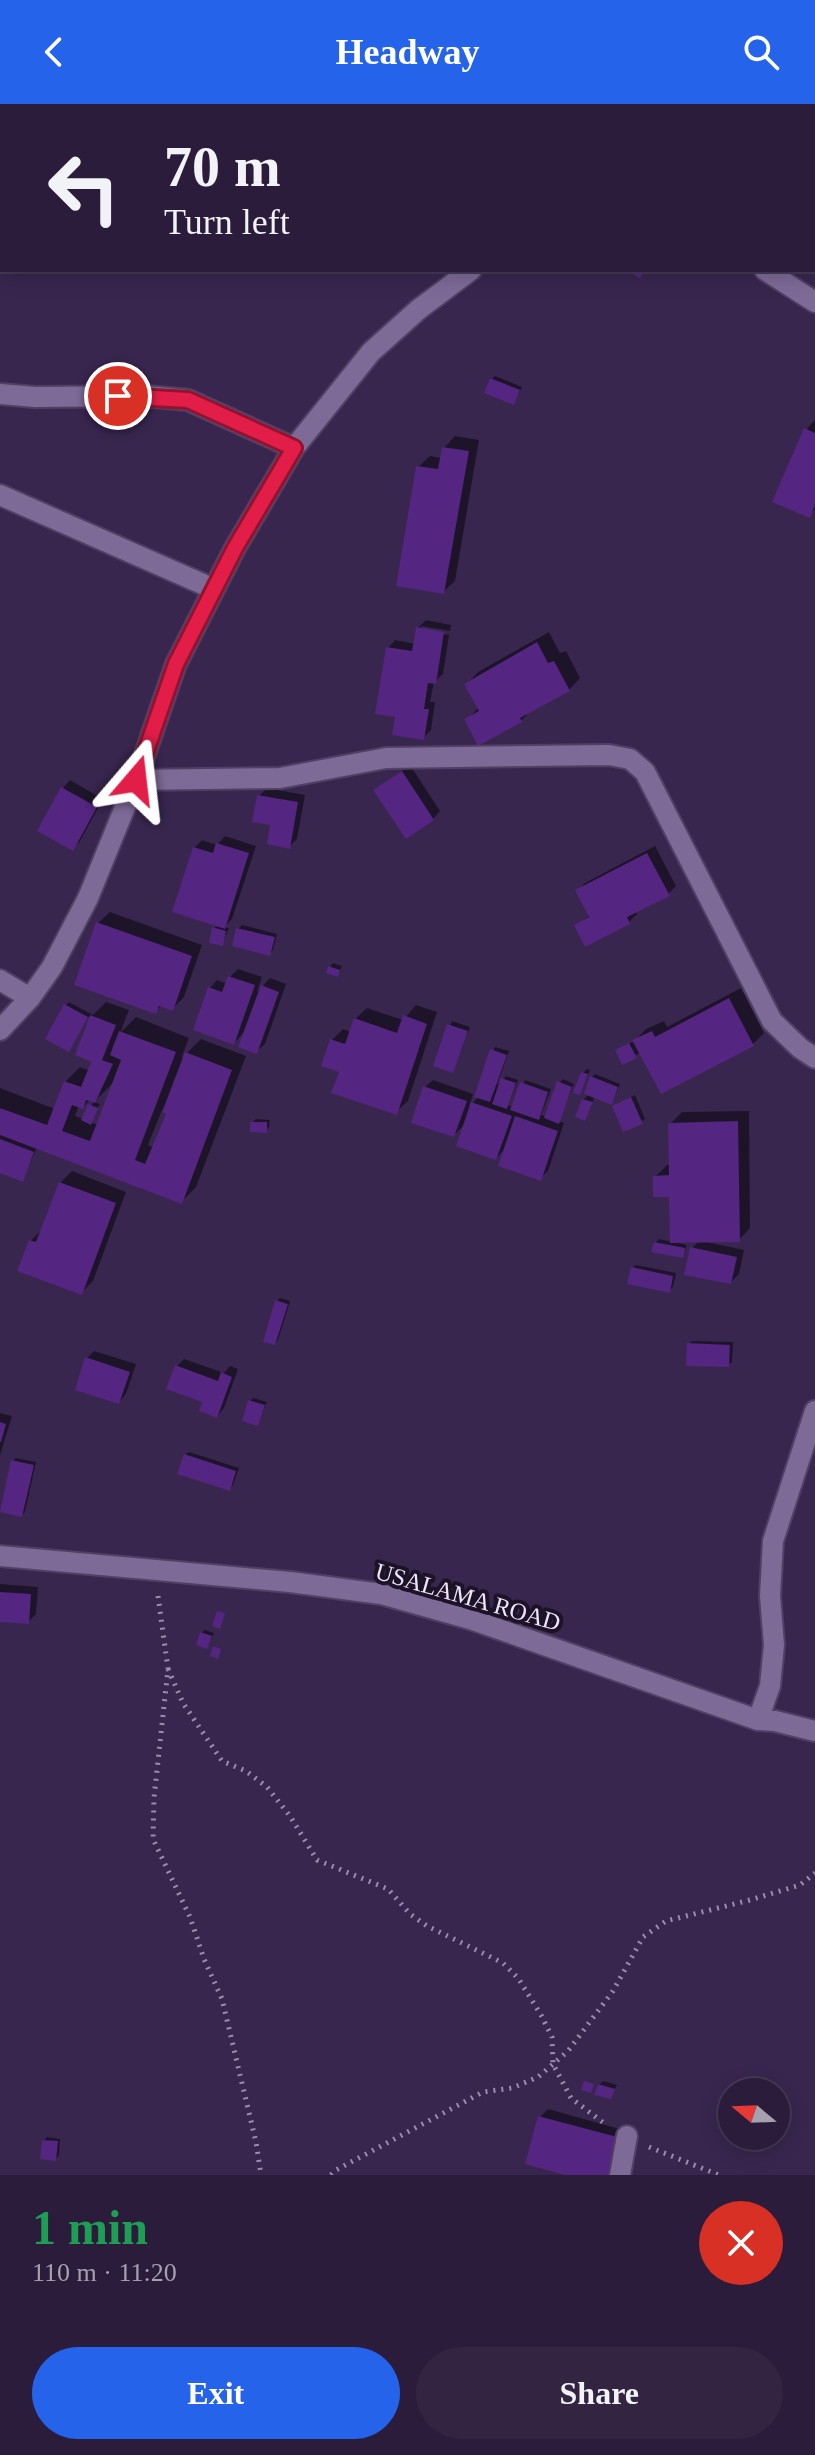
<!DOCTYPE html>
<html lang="en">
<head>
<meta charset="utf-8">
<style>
	:root { --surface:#2b1c3b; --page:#332542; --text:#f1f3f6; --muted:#a6a1af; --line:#473a55; --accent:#2563eb }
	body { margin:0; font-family:"Times New Roman",serif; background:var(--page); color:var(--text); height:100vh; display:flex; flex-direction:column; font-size:30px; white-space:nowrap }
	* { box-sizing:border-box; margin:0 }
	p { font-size:26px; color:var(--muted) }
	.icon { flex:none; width:44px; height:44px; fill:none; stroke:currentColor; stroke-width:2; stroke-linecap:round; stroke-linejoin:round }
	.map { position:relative; height:2071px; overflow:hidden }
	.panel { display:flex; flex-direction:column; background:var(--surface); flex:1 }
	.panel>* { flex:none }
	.guide { position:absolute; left:0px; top:0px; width:816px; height:168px; box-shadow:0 4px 20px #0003,0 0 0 2px var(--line); background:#2b1c3b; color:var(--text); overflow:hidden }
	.needle { width:52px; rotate:289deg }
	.tools { position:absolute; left:718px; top:1974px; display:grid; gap:16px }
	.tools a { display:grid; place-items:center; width:72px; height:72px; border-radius:50%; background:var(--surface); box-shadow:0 4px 20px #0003,0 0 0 2px var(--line); font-size:40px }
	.pin { position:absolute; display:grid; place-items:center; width:68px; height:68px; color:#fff; margin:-34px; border:4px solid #fff; border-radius:50%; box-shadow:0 2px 8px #0007 }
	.me { position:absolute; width:88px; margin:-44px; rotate:17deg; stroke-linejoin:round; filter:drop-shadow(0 0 6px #0008) }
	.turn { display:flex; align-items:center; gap:28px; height:168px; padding:0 32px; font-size:36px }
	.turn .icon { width:104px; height:104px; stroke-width:2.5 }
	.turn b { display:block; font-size:56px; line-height:68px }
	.round { display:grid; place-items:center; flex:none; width:84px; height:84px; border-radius:42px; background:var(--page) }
	.overview { display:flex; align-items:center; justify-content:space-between; height:136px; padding:0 32px }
	h1 { font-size:48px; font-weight:600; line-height:60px; color:#1e9e55 }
	.action { display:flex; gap:16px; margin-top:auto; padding:16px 32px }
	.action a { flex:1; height:92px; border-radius:48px; background:var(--accent); color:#fff; font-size:32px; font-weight:600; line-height:92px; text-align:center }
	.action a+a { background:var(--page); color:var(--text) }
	header { display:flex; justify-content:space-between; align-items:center; height:104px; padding:0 32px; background:var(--accent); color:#fff; font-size:36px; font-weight:600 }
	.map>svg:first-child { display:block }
</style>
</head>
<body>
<header><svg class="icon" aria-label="back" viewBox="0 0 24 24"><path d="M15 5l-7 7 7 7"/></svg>Headway<svg class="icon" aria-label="search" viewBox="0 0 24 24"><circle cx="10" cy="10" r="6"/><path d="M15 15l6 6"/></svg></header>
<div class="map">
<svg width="815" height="2071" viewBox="0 0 815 2071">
	<rect width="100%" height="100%" fill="#39264f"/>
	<path fill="#0007" fill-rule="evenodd" d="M651 0H700L654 2Z
		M495 272 522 283 514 299 492 275Z
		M815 316V405L809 411 806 326Z
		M455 332 479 336 455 477 443 488 418 363 430 352 442 354 444 344Z
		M426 516 451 521 450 527 421 522V526L449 531 443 570 434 578 430 598H435L431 626 423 634 397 612 388 544 395 536 415 540 418 524Z
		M549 528 560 549 566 547 580 574 569 586 533 604 521 617 467 616 479 603 467 580 478 568Z
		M410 661 440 707 433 715 376 686Z
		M70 676 103 695 80 737 73 744 63 684Z
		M267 684 305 691 297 735 289 743 272 720 259 692Z
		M225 732 256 742 232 815 224 823 229 824 222 840 214 824 218 821 194 744 202 736 217 741Z
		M655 742 676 782 668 790 635 807 637 810 629 818 576 822 590 811 578 786 585 779Z
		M110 808 202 841 184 893 173 904 162 901 155 908 98 819Z
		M242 821 277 830 273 846 270 849 238 825Z
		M333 859 342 862 337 871 330 863Z
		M238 865 262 873 257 888 270 874 286 880 265 940 257 947 246 926 234 939 210 884 217 876 227 880 230 873Z
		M741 884 764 929 753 940 640 948 635 952 617 947 634 937 646 925 664 917 667 923Z
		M69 898 93 911 106 898 129 906 120 929 136 913 189 934 181 955 201 935 246 952 196 1083 182 1097 37 1043 23 1076 0 1067V984L55 1005 65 978 80 963 90 967 94 956 91 914 88 913 69 945 66 901ZM116 976 98 1021 90 1018 100 1000 94 998ZM90 995 94 997 84 1015 75 1012 79 1001 83 1003ZM162 1006 169 1009 154 1044 148 1041Z
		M416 901 437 908 408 997 396 1008 341 966 332 936 343 925 351 928 355 915 367 904 403 916Z
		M452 917 470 923 453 967 435 961Z
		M495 943 509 947 497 981 506 972 518 976 508 1001 513 1003 525 976 551 985 541 1011 547 1013 559 979 563 975 574 980 558 1017 564 1019 548 1067 540 1074 507 1043 496 1054 465 1020 454 1031 425 983 433 976 476 991ZM473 990 479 992 469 1003Z
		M587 965 590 966 580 989 583 969Z
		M595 970 620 980 612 999 595 992 585 1015 583 996 589 990 592 973Z
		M635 991 645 1015 641 1018 614 1002Z
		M749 1007 750 1124 739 1136 706 1138 744 1146 739 1170 731 1178 692 1144 700 1136 675 1138 687 1141 682 1152 655 1139 659 1135 672 1138 671 1091 655 1073 667 1061H671L670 1020 682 1008Z
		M256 1015 270 1016 269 1023 266 1027 252 1019Z
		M72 1067 126 1088 93 1177 81 1189 30 1137 42 1126 60 1079Z
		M636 1161 676 1169 673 1183 669 1187 632 1164Z
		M280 1194 290 1197 278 1236 275 1239 277 1197Z
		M692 1237 733 1238 732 1258 728 1261 689 1240Z
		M94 1247 136 1260 126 1290 119 1298 87 1254Z
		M184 1255 224 1269 230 1262 238 1265 224 1304 217 1312 177 1262Z
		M253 1294 267 1298 258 1319 250 1297Z
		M0 1309 12 1312 0 1351Z
		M189 1348 239 1364 233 1381 229 1385 185 1351Z
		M16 1354 36 1358 25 1408 22 1411 13 1357Z
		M0 1480 38 1483 36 1510 28 1518 0 1516Z
		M205 1526 214 1529 207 1543 201 1529Z
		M603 1977 617 1981 611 1993 599 1981Z
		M548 2005 627 2027 573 2071 540 2013Z
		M47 2033 60 2035 59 2051 56 2055 44 2037Z"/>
	<path fill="#542581" d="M625 166H644L640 174Z
		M490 274 520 286 514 301 484 289Z
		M804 324 815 329V401L810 414 772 398Z
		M442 343 469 347 444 490 396 482 416 362 438 365Z
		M416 523 444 528 436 580 428 579 424 605H429L424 636 392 631 395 613 375 610 386 543 412 547Z
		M537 538 548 559 554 557 570 587 520 614 522 618 478 642 464 615 479 607 464 580Z
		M402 667 434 716 406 735 373 686Z
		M61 683 97 703 73 747 37 727Z
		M257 691 298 698 290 745 267 740 270 721 252 718Z
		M216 739 249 749 225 825 172 808 193 743 213 749Z
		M647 749 670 792 627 813 630 820 585 843 574 821 589 813 575 786Z
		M96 818 192 852 173 907 159 902 156 910 74 881Z
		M212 823 226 827 223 842 209 839Z
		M236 824 275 833 270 852 232 842Z
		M328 862 340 866 338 873 326 869Z
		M228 872 255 881 234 941 193 926 208 883 222 888Z
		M261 881 279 888 257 950 238 943Z
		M729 894 754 942 661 990 632 936 652 927 655 933Z
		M64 900 88 913 69 948 45 935Z
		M90 911 116 921 102 956 113 960 95 999 86 996 83 1005 72 1001 62 1027 90 1037 121 956 110 951 119 927 176 948 135 1056 145 1060 166 1010 162 1008 185 948 232 966 182 1100 0 1031V1004L47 1021 64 977 81 983 91 958 75 951Z
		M403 911 427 920 397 1011 331 989 339 968 321 962 330 935 345 940 354 914 397 929Z
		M447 920 468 927 453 969 433 962Z
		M629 939 637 954 622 961 615 946Z
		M490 945 507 951 490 998 474 993Z
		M581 968 588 970 580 991 573 989Z
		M590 972 618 983 612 1001 584 990Z
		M501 974 516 979 507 1005 492 1000Z
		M557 977 572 983 559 1020 544 1014Z
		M520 978 548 988 539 1016 510 1006Z
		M423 982 467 997 454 1033 411 1019Z
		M631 993 643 1020 623 1028 612 1002Z
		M582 995 593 998 585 1017 575 1013Z
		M471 998 512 1012 496 1056 456 1042Z
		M88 1000 98 1004 91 1021 81 1016Z
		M515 1012 558 1027 541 1077 498 1062Z
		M738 1017 740 1138 670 1139 669 1093H653V1072L669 1071 668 1019Z
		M250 1018H267V1029L250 1028Z
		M0 1035 34 1048 23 1078 0 1069Z
		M59 1078 116 1099 82 1191 17 1167 29 1136 36 1138Z
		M654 1138 685 1144 683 1154 651 1148Z
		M690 1143 737 1153 731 1180 684 1171Z
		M631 1163 673 1172 670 1189 627 1180Z
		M275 1196 288 1200 275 1241 263 1238Z
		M687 1239 730 1241 729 1263 686 1262Z
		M85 1253 130 1268 119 1300 75 1286Z
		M175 1261 218 1277 221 1268 232 1273 217 1314 199 1307 202 1298 166 1285Z
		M248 1296 265 1301 258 1322 242 1317Z
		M0 1318 6 1320 1 1338H0Z
		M184 1350 236 1367 230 1387 177 1370Z
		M11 1356 34 1361 22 1413 0 1408Z
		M0 1488 31 1490 29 1520 0 1518Z
		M217 1507 225 1509 220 1525 212 1522Z
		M200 1528 212 1532 207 1545 196 1541Z
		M213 1542 221 1545 218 1555 210 1552Z
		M584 1977 594 1980 591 1989 581 1986Z
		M598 1980 615 1985 611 1995 594 1991Z
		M538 2012 621 2034 611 2071H565L525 2060Z
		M42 2036 58 2037 56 2057 40 2055Z"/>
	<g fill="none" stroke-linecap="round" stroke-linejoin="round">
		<defs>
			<path id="minor" d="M624 2 625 0
				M814 29 815 28
				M765 166 815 198
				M0 290 35 293 146 292 188 296 294 344
				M0 391 214 485
				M136 676 280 674 386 654 609 651 630 655 645 668 772 917 800 944 815 954
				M0 876 30 894
				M0 926 30 894 52 863 88 794 136 676 176 560 235 444 294 344 371 248 419 205 471 166
				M0 1452 290 1478 381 1490 473 1516 758 1616 775 1617 815 1627
				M758 1616 770 1582 774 1541 770 1492 773 1437 815 1307
				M620 2071 627 2032"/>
		</defs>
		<use href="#minor" stroke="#514063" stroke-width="24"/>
		<path stroke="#9b8cad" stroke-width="5" stroke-dasharray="2 6" stroke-linecap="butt" d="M158 1492 168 1565 154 1694 153 1735 190 1813 204 1855 222 1895 256 2038 261 2071
			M168 1565 183 1599 222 1657 246 1667 267 1683 290 1712 317 1756 388 1785 410 1810 427 1822 503 1859 518 1874 541 1911 552 1933 553 1960 571 1994 605 2020
			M649 2043 719 2071
			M331 2071 336 2066 483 1988 512 1984 538 1973 568 1947 613 1887 643 1833 666 1817 750 1796 800 1781 815 1769"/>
		<use href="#minor" stroke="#7d6a97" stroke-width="20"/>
	</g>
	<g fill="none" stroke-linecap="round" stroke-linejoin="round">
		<defs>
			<path id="route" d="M118 292 188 296 294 344 235 444 176 560 136 676"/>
		</defs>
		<use href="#route" stroke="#92132f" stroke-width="20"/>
		<use href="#route" stroke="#e11d48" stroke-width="14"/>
	</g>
	<g text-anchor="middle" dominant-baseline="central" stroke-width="8" stroke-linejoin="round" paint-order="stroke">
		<g font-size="24" fill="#eee3fd" stroke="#1c1426">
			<text transform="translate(468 1493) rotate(16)">USALAMA ROAD</text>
		</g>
	</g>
</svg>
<div class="tools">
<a><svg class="needle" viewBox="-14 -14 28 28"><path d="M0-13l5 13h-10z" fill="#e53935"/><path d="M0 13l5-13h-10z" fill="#a6a1af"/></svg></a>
</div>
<div class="pin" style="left:118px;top:292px;background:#d93025"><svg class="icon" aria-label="arrive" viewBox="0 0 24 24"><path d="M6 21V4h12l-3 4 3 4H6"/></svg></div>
<svg class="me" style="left:136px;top:676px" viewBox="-20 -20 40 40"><path d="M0-17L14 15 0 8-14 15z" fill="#e11d48" stroke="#fff" stroke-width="4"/></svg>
<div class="guide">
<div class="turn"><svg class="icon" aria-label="left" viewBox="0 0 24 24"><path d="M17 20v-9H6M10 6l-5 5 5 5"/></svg><div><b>70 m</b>Turn left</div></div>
</div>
</div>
<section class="panel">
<div class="overview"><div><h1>1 min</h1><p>110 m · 11:20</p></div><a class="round" style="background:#d93025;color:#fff"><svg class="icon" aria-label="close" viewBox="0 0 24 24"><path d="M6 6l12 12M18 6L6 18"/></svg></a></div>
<div class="action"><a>Exit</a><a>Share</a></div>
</section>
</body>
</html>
